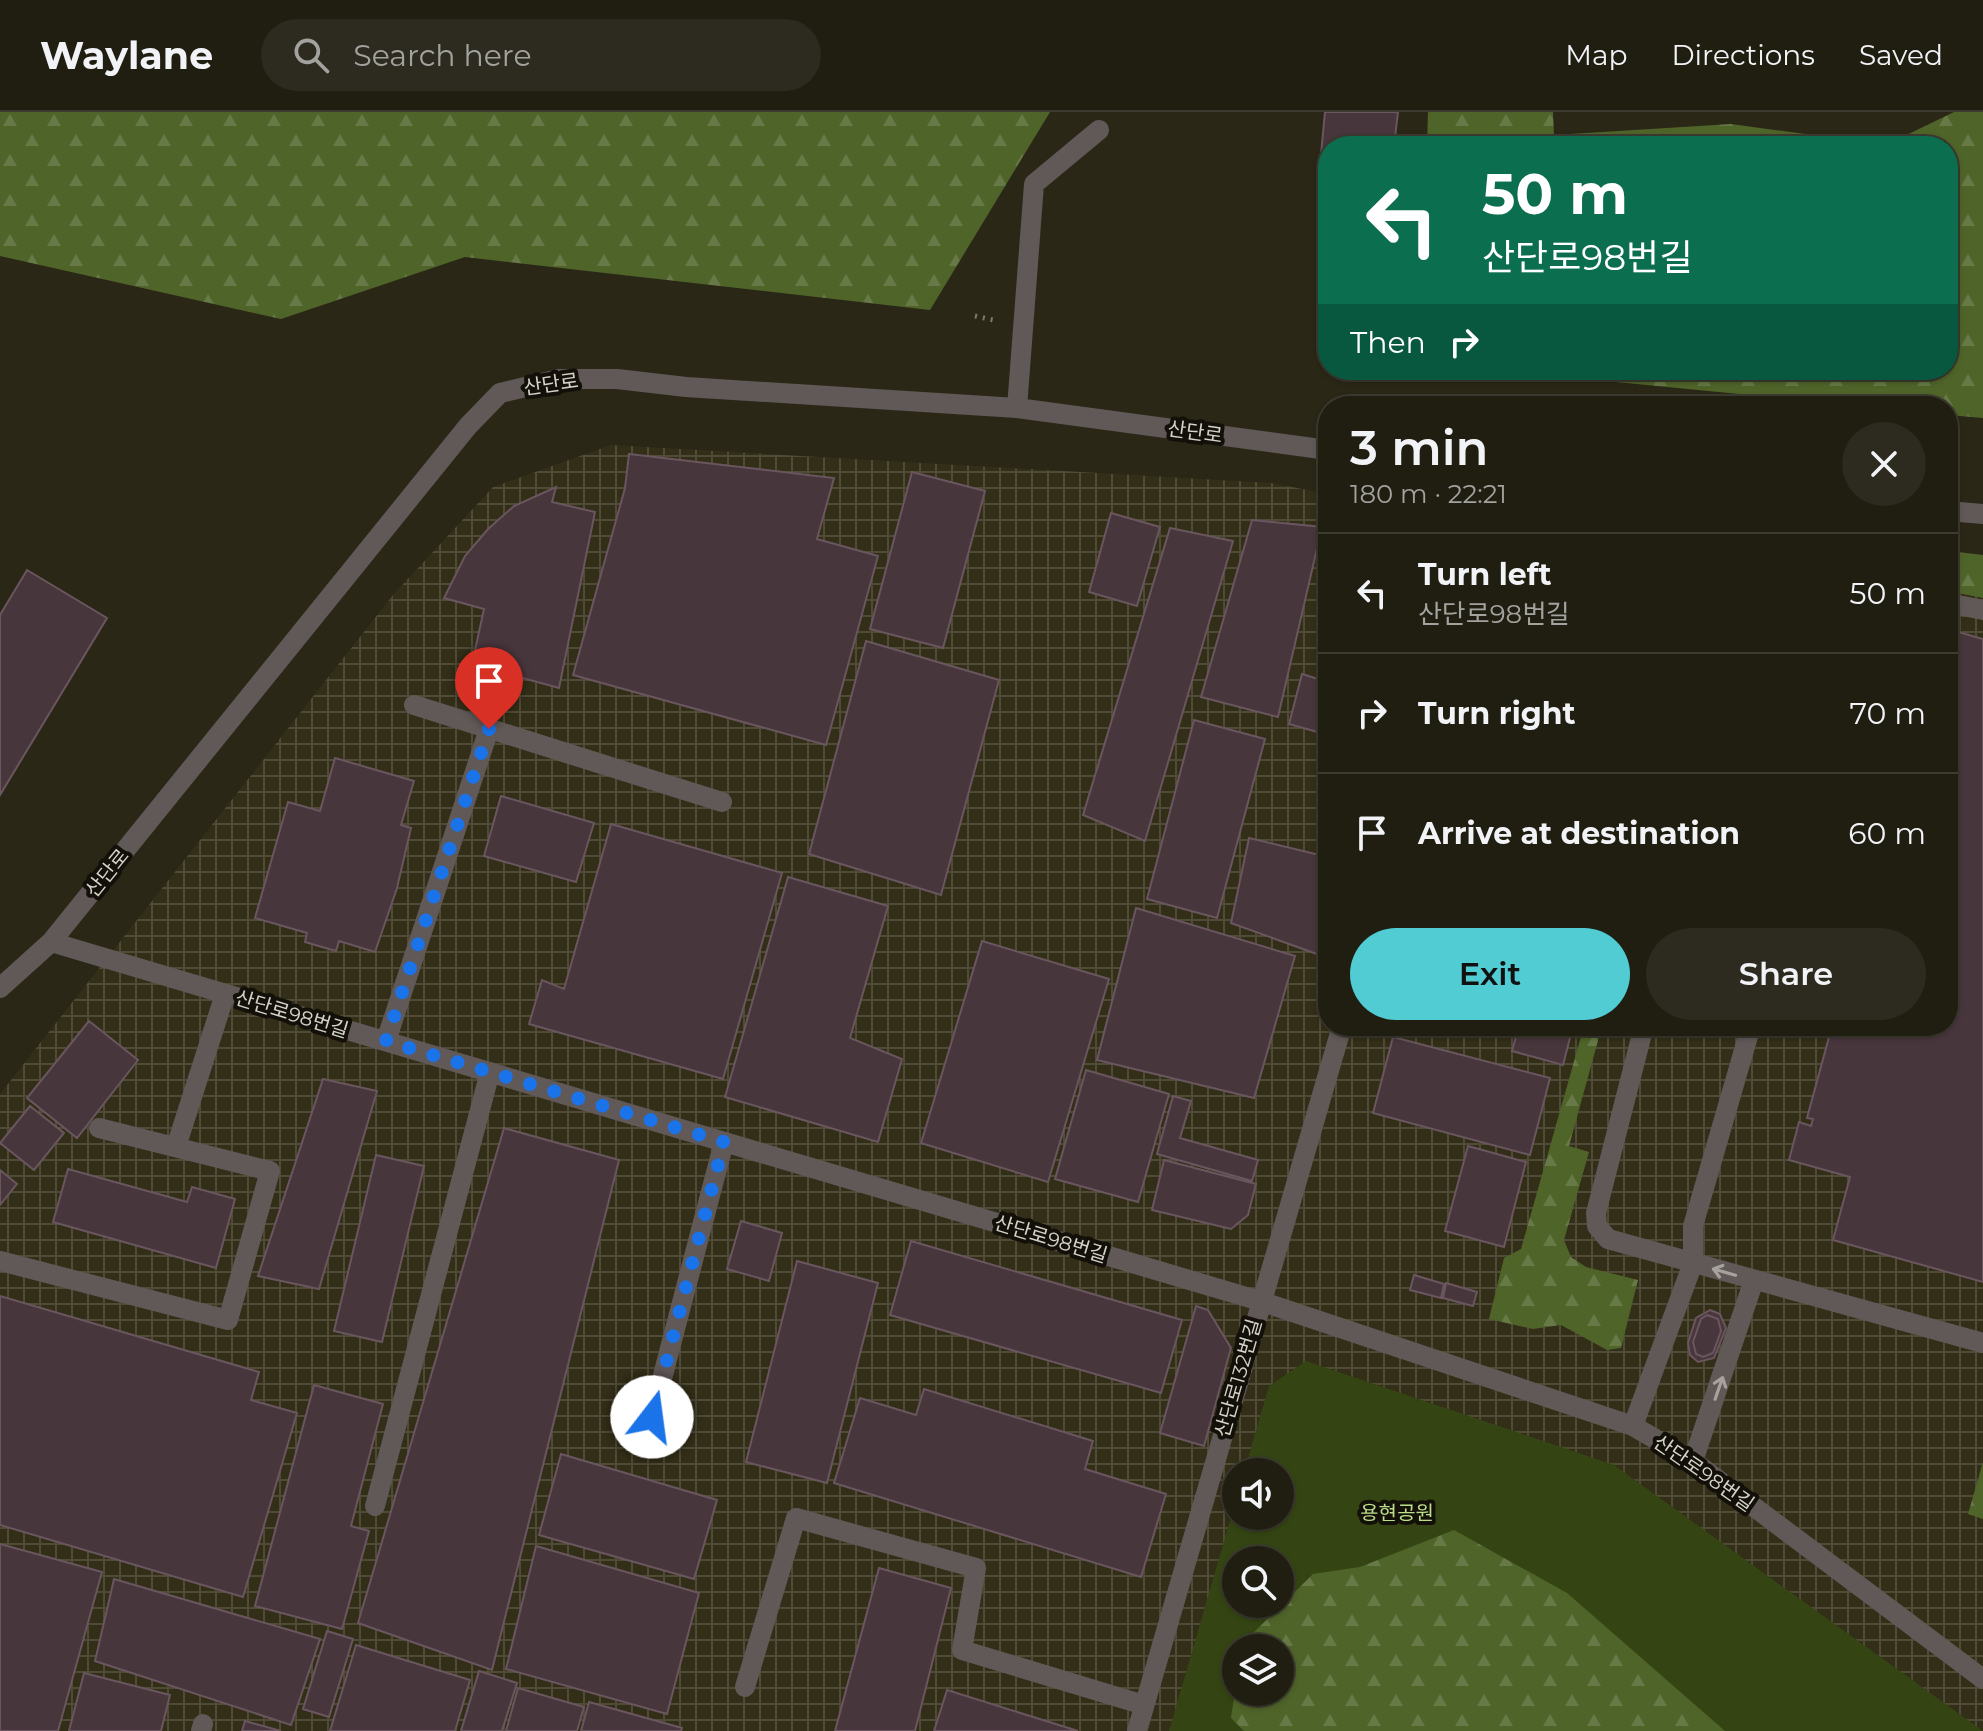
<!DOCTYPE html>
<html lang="en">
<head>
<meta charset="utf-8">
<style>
	:root { --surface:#201d11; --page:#2d2a1f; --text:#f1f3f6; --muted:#a2a29f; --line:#3d3b31; --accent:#51ccd3 }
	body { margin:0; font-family:Montserrat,"Noto Sans KR",sans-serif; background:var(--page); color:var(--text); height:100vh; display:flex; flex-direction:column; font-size:30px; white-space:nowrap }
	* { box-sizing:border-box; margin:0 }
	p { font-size:26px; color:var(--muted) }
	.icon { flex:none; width:44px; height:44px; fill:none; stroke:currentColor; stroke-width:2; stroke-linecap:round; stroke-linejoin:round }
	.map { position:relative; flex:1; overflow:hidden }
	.panel { position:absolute; left:1318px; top:284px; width:640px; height:640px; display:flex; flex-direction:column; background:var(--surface); border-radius:32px; box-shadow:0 2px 6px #0004,0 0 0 2px var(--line) }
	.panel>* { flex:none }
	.hud { position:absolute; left:1318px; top:24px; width:640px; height:244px; border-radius:32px; box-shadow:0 2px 6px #0004,0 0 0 2px var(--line); background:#0b6e4f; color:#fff; overflow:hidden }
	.buttons { position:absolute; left:1222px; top:1346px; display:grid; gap:16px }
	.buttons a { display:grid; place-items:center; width:72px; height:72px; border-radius:50%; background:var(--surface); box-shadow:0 2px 6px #0004,0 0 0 2px var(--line); font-size:40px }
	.pin { position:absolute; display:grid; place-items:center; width:68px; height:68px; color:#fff; margin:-82px -34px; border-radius:50% 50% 50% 0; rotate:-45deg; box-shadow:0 0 8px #0007 }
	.pin .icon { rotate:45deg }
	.me { position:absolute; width:88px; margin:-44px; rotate:15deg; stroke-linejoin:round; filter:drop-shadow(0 0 6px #0008) }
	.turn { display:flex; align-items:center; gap:28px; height:168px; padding:0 32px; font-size:36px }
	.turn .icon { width:104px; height:104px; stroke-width:2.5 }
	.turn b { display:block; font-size:56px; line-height:68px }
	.then { display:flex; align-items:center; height:76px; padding:0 32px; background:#0003; gap:16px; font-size:30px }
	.round { display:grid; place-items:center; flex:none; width:84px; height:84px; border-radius:42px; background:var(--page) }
	.head { display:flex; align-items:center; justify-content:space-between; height:136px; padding:0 32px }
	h1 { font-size:48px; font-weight:600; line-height:60px }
	.cta { display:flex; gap:16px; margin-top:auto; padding:16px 32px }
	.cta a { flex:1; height:92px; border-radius:48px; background:var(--accent); color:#111; font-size:32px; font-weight:600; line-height:92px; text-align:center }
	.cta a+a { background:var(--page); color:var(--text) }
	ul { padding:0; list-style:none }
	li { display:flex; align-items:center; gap:24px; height:120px; padding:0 32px; border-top:2px solid var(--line) }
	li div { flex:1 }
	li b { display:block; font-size:30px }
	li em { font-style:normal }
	header { display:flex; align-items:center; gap:48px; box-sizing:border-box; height:112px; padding:0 40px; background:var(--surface); border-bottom:2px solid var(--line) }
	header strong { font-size:38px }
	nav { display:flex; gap:44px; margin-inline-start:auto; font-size:28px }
	.search { width:560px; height:72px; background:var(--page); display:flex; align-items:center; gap:20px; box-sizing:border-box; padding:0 28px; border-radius:44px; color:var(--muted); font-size:30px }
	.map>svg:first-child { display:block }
</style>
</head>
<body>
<header>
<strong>Waylane</strong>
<div class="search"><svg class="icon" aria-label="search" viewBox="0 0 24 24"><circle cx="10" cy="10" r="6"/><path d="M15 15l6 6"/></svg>Search here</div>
<nav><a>Map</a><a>Directions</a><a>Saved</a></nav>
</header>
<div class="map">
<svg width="1983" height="1619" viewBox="0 0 1983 1619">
	<defs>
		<pattern id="industrial-grid" width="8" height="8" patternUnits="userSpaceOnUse" patternTransform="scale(2)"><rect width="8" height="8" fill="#332e17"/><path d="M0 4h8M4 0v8" fill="none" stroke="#504b37"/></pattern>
		<pattern id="forest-firs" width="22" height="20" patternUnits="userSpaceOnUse" patternTransform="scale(2)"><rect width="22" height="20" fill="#4f6429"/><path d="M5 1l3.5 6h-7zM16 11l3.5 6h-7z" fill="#677947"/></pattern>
	</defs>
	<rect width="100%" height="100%" fill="#2b2717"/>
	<path fill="url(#industrial-grid)" fill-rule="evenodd" d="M611 333 1271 371 1328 382V914H1948V439L1983 443V1619H0V982L393 483 493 375ZM1236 1360H1280V1404H1236ZM1236 1448H1280V1492H1236ZM1236 1536H1280V1580H1236Z"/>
	<path fill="#344513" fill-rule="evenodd" d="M1306 1249 1614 1353 1983 1619H1169L1236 1388V1404H1280V1360H1244L1269 1274ZM1236 1448H1280V1492H1236ZM1236 1536H1280V1580H1236Z"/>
	<path fill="url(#forest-firs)" d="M0 0H1050L930 198 465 145 281 207 0 144Z
		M1428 0H1553L1554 23 1731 12 1886 33 1954 0H1983V306L1948 303V294H1861L1494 258H1948V34H1427Z
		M1948 439 1983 443V486L1948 479Z
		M1584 914H1602L1569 1034 1589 1040 1564 1128 1571 1145 1586 1155 1638 1168 1621 1236 1607 1238 1561 1213 1533 1217 1489 1207 1504 1146 1521 1137Z
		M1983 1350V1407L1968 1402Z
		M1454 1418 1567 1481 1725 1619H1244L1231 1606 1236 1574V1580H1280V1536H1242L1243 1531 1313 1462 1360 1455Z"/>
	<path fill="#48363d" stroke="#69565e" stroke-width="2" d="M1325 0H1398L1394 34H1328V85L1317 84Z
		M629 342 834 366 817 427 878 444 826 633 573 563 625 376Z
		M912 360 985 379 943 536 870 517Z
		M556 375 552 390 595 400 559 576 472 552 484 497 444 486 465 444 488 417 514 394Z
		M1111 401 1160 415 1137 494 1089 480Z
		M1252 408 1322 415 1278 605 1201 585Z
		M1328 408V468L1320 466Z
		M1170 416 1233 429 1145 729 1083 703Z
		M27 458 107 506 0 683V503Z
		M1948 517 1983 527V1170L1833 1128 1850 1065 1789 1048 1799 1010 1811 1014 1813 1007 1807 1006 1832 914H1948Z
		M866 529 999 568 941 783 809 742Z
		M1302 562 1328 570V623L1289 612Z
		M1194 608 1265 627 1217 806 1147 787Z
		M335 646 414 669 401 713 411 716 397 776 375 840 339 829 336 839 305 830 307 821 255 806 288 690 320 699Z
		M501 684 594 711 576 770 484 744Z
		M611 712 782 761 723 967 529 912 542 868 564 877Z
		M1249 726 1328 745V846L1231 811Z
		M788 765 888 794 850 926 902 947 878 1030 725 985Z
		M1136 796 1295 844 1254 986 1097 948Z
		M982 829 1109 867 1048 1070 921 1031Z
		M89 909 138 948 77 1026 27 986Z
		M1519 914H1573L1563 953 1512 939Z
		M1393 925 1550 966 1530 1043 1373 1001Z
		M1086 958 1169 982 1138 1090 1055 1067Z
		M323 967 377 979 319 1177 258 1164Z
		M1173 984 1191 989 1180 1026 1258 1048 1252 1069 1157 1042Z
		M30 994 64 1021 34 1058 0 1031Z
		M504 1016 619 1048 492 1558 358 1511Z
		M1468 1034 1526 1050 1504 1135 1445 1119Z
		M376 1043 424 1054 382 1230 334 1219Z
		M1164 1048 1256 1072 1248 1103 1231 1117 1152 1098Z
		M68 1057 187 1090 192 1075 235 1087 216 1156 53 1110Z
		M0 1058 17 1072 0 1093Z
		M741 1109 782 1121 769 1169 727 1157Z
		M911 1129 1182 1208 1161 1281 890 1203Z
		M797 1149 878 1171 827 1371 746 1350Z
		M1414 1163 1444 1172 1441 1186 1410 1178Z
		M1446 1171 1477 1180 1473 1194 1443 1186Z
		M0 1184 259 1260 251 1288 297 1301 243 1485 0 1413Z
		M1196 1194 1208 1198 1231 1236 1204 1334 1160 1321Z
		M1710 1198 1720 1202 1726 1216 1714 1246 1698 1250 1690 1243 1688 1231 1696 1206Z
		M1707 1203 1718 1207 1721 1219 1713 1241 1703 1245 1696 1242 1693 1230 1701 1207Z
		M314 1273 383 1292 351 1414 369 1419 342 1517 255 1494Z
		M924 1277 1093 1329 1085 1357 1166 1382 1141 1465 834 1371 860 1286 916 1303Z
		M561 1342 717 1388 694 1467 539 1423Z
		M0 1432 102 1460 58 1619H0Z
		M536 1434 699 1481 667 1602 506 1557Z
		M879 1456 951 1476 915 1619H835Z
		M114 1467 320 1527 291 1613 95 1549Z
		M327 1519 353 1527 329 1605 303 1597Z
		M356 1533 470 1568 455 1619H330Z
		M479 1559 517 1571 502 1619H461Z
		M84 1561 170 1583 161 1619H69Z
		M518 1576 584 1595 577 1619H506Z
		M947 1578 1078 1619H934Z
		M589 1590 682 1616 681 1619H581Z
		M245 1609 281 1619H242Z"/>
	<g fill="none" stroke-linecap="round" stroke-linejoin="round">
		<path stroke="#7e7b6d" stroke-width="5" stroke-dasharray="2 6" stroke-linecap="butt" d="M975 204 998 209"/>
		<path stroke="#615858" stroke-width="20" d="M1017 296 1034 72 1099 18
			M1948 399 1983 402
			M1948 491 1983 498
			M414 593 722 690
			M51 830 1260 1189 1633 1314 1693 1349 1983 1567
			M0 876 51 830 468 314 500 281 559 267H617L686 275 1017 296 1328 338
			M1644 914 1596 1101 1597 1114 1608 1127 1983 1231
			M386 929 489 617
			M176 1035 225 882
			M0 1149 228 1208 270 1059 99 1016
			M652 1305 724 1030
			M1633 1314 1693 1151V1114L1751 914
			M1693 1349 1754 1168
			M375 1394 490 960
			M745 1575 796 1406 976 1456 962 1538 1144 1593
			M201 1619 203 1612
			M1137 1619 1342 914"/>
	</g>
	<defs><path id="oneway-shaft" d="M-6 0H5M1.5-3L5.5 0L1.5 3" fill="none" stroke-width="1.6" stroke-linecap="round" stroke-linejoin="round" transform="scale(2)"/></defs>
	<g stroke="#a7a29c">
		<use href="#oneway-shaft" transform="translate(1724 1160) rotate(-164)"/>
		<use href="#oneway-shaft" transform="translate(1719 1276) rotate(-71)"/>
	</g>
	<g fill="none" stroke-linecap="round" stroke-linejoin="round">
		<path stroke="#1a73e8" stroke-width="14" stroke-dasharray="0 25.2" d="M489 617 386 929 724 1030 652 1305"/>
	</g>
	<g text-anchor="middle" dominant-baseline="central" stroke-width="8" stroke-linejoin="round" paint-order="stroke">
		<g font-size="20" fill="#d5d3c9" stroke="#121009">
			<text transform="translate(551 272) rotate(-8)">산단로</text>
			<text transform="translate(1195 320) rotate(8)">산단로</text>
			<text transform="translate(107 761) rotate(-51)">산단로</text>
			<text transform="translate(292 902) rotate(17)">산단로98번길</text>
			<text transform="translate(1051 1127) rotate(17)">산단로98번길</text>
			<text transform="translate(1238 1266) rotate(-74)">산단로132번길</text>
			<text transform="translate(1704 1361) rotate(35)">산단로98번길</text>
		</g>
		<g font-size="20" fill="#bcde87" stroke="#121009">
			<text x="1397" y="1401">용현공원</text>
		</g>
	</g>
</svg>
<div class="buttons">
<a><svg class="icon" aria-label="sound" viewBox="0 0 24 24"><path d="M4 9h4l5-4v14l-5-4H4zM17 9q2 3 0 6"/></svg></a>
<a><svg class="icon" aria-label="search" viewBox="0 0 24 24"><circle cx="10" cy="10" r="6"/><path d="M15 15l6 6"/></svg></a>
<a><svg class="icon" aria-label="layers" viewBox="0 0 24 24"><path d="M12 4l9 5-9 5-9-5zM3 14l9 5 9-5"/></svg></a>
</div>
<div class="pin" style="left:489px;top:617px;background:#d93025"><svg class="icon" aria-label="arrive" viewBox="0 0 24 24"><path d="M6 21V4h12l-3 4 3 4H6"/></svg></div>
<svg class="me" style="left:652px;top:1305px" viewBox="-20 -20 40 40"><circle r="19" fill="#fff"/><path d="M0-13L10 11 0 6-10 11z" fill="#1a73e8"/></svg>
<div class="hud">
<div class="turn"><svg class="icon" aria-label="left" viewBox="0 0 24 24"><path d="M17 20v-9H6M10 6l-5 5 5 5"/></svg><div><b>50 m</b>산단로98번길</div></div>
<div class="then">Then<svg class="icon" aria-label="right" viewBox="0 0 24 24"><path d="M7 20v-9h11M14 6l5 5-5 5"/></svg></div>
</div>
<section class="panel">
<div class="head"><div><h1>3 min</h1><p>180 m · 22:21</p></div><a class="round"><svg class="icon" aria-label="close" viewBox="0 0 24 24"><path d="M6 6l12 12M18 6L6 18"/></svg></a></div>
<ul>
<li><svg class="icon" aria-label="left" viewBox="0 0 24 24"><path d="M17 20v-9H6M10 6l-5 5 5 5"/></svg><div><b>Turn left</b><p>산단로98번길</p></div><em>50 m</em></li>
<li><svg class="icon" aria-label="right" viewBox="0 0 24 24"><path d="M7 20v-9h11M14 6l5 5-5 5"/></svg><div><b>Turn right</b></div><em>70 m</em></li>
<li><svg class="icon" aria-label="arrive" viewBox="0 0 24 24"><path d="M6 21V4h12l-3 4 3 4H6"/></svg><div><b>Arrive at destination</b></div><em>60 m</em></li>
</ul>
<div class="cta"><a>Exit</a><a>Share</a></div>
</section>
</div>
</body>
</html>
